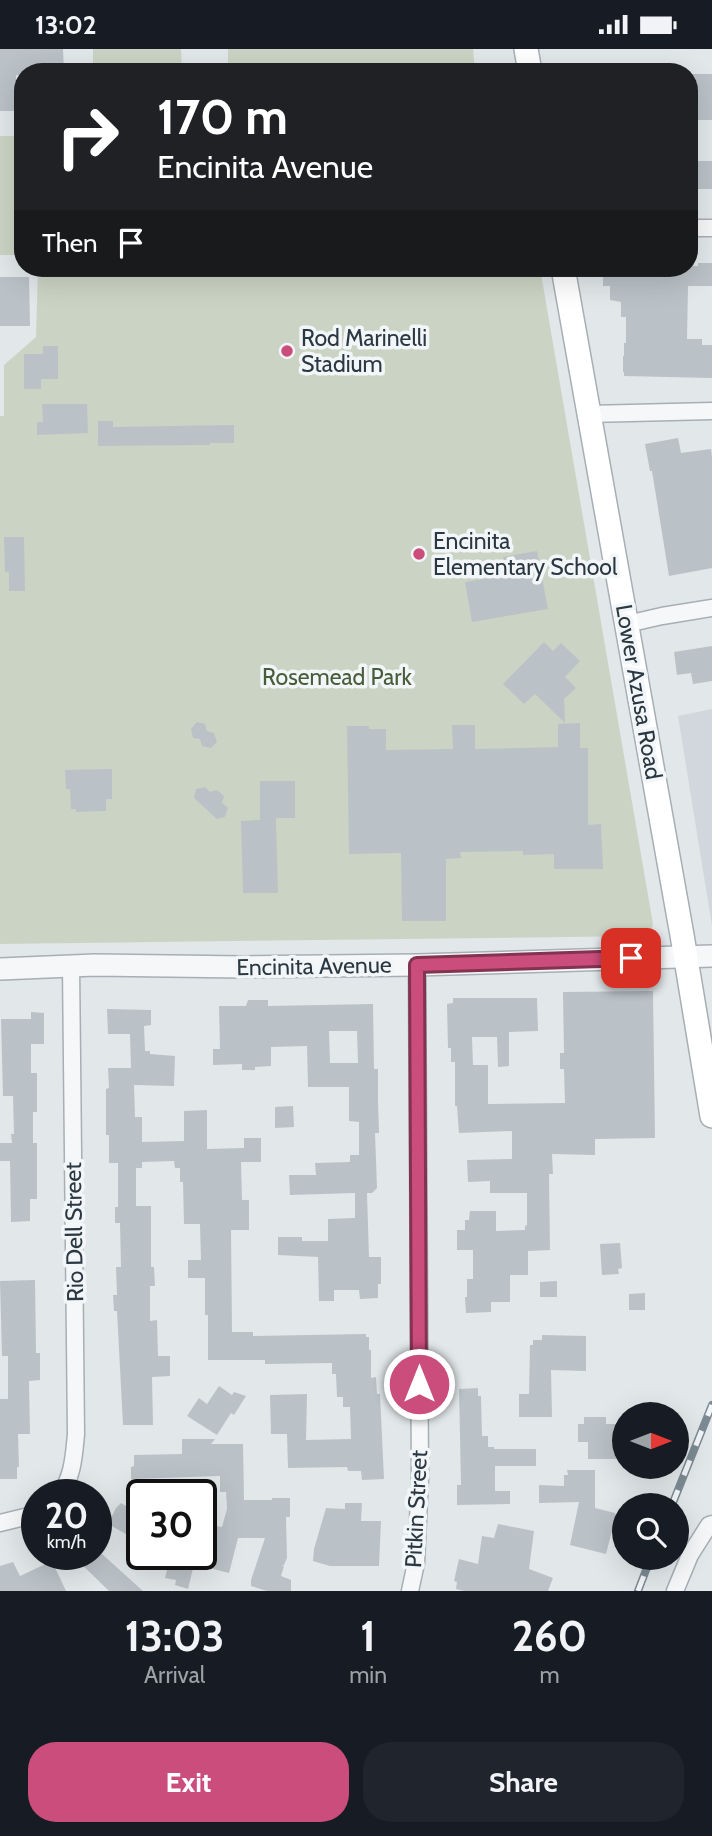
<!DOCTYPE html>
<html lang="en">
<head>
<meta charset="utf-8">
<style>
	:root { --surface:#171b24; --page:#20242c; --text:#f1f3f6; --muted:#9ea1a6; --accent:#ca4d7b }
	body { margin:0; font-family:Cabin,sans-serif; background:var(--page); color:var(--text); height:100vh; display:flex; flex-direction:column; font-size:26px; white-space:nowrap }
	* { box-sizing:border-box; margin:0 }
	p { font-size:23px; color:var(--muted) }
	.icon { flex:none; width:38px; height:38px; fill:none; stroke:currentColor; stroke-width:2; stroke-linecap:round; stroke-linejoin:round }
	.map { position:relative; height:1542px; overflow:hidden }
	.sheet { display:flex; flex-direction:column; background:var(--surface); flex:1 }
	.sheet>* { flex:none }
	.hud { position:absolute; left:14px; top:14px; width:684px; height:214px; border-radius:28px; box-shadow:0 7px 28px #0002; background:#202124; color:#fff; overflow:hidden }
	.needle { width:46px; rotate:90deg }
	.fabs { position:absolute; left:612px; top:1353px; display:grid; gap:14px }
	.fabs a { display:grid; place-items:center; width:77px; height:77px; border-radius:50%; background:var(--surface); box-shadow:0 7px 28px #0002; font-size:35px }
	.speed { position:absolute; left:21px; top:1430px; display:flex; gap:14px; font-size:35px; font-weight:700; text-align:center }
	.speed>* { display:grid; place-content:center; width:91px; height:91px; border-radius:50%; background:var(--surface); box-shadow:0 7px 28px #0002; line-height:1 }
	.speed small { font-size:18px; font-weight:400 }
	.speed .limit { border:4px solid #111; border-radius:10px; background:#fff; color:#111 }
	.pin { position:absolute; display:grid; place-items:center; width:60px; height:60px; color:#fff; margin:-30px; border-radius:14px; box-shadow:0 4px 10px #0006 }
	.me { position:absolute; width:77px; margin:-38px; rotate:0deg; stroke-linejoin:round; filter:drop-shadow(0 0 5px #0008) }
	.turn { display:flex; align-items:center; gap:24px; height:147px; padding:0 28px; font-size:32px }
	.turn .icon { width:91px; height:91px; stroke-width:2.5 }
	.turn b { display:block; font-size:49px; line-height:60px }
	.then { display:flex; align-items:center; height:66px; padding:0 28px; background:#0003; gap:14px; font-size:26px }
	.eta { display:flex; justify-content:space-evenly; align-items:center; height:119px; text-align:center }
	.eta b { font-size:42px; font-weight:700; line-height:49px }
	.button { display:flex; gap:14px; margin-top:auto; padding:14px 28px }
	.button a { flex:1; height:80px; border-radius:28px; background:var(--accent); color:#fff; font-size:28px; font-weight:700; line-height:80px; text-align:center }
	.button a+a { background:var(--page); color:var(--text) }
	.status { display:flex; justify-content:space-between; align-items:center; height:49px; padding:0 35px; background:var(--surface); direction:ltr }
	.status svg { height:19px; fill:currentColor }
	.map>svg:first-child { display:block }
</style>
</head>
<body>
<div class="status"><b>13:02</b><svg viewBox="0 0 49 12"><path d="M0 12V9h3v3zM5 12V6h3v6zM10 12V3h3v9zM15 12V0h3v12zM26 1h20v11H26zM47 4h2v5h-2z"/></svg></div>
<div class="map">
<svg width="712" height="1542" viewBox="0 0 712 1542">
	<rect width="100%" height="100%" fill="#e2e7ea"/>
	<path fill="#d1d7dc" d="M712 660V877L678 667Z"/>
	<path fill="#cbd4c4" d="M93 0H181L182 23H93Z
		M228 0H473L475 23H228Z
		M0 87H18L20 206H0Z
		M38 219H540L653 875 650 885 645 887 0 895V367H4V316L36 288Z"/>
	<path fill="#bac2c7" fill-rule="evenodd" d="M0 0H63L64 23H23V26H16V62H0Z
		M690 25H712V71H690Z
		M690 112H712V140H690Z
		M698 214H712V237H688L687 290H702V296H712V329L624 327V323H623V307H624V294H626V268H621V253L610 251V237H603V219H690V217H698Z
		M0 228H29L30 277H0Z
		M43 297H58V330H41V340H24V305H43Z
		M42 355H87L88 384 37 386V373H43Z
		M98 372H113V378L234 376V394H210V396L98 397Z
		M678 389 681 404 711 400 712 408V519L669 527 652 422H650L645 395Z
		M4 488H24L25 542H9V523H5Z
		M537 502 548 560 472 573 465 533 506 526 503 508Z
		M544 593 553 602 561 594 580 612 565 628 576 639 564 650 565 674 535 645 524 655 503 635Z
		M712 597V632L693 635 691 624 677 626 674 603Z
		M197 673 205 675 207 682 214 684 217 693 211 699 202 697 200 690 193 689 191 680Z
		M580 674V699H588V776L601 775 603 820H554V805L523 806V802L460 803 461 809 446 810V872H402L401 804 349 805 347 677H369V680H386V701L453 700 452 676H475V700L558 698V675Z
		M112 720V750H106V762L76 763V760H71L70 740H66L65 721Z
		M260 732H295V769H276L278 844H243L241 772 260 771Z
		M205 738 210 743 217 741 224 747 222 754 228 759 225 768 217 770 194 749 196 740Z
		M653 942 655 1089 595 1090V1106L552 1105 553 1125H549L550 1201 528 1202V1226H510V1253H491V1263L466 1264 465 1248H467V1230H473V1201H457V1181H465V1171H469L470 1162H496V1182L525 1181V1177L527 1176V1144H490V1132L468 1133 467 1111 512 1110V1082L459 1084 457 1057H455V1013H451V999H448L447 955 453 954V949H537L538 982 509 983V1017L498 1018 497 988H472L473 1016H488V1055L565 1054 564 1020H560V1004H564L563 943Z
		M248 951H268V957L373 955 374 1020H378V1053L379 1084H375L377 1139 372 1144H367L369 1208H381V1235H378V1249L360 1250 359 1241H334V1252H319L318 1208 278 1206V1188H302V1192H328V1170L355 1169V1144L290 1146 289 1126H316L315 1114 350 1113V1106H359V1073L349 1072V1038H308L307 997 271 998V1017L255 1018V1021H242V1015L213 1016V1000H220L219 957H246ZM329 982H357L358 1014H330Z
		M107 960 151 961V976L144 977 145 1002H150V1005L175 1007 174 1037 134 1036 135 1068H142V1093L184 1092V1062L207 1061V1100L244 1099V1089H261V1113H241L242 1151H249V1181H231L232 1283H253V1287L366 1285V1288H369V1301H371V1329L376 1328 377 1345H380L384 1430 362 1431 361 1422H348L347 1418 288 1419 287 1385H271L270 1346 307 1345 306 1391 351 1390 350 1358H343V1348H337L336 1325H332V1314L265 1315V1311H208V1266H205V1229H188V1211H201L200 1175H184L183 1133H180V1119H175L174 1112 142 1113V1119H136V1157H151V1218H154L155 1237H150V1272L157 1271 158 1307H170V1327L152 1328 153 1376H123L117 1262H114L113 1246H117L116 1218H121L120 1174H115V1158H118V1114H109V1086H106V1040L109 1039 108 1019H131L130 985H108Z
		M31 963 44 964V995H31V1024H37V1063H33V1094H37V1150H30V1172L11 1173 10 1112H0V1094H12L11 1085H14L13 1047H3L1 970H31Z
		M293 1057 294 1078 275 1079V1058Z
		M620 1194 622 1219 618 1220 619 1225 602 1226 600 1195Z
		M35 1231 36 1304H40V1331L29 1332 30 1385H18L19 1418H17V1430H0V1350H8V1307H2L0 1232Z
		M557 1232V1248H540V1233Z
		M645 1244V1261H629V1245Z
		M542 1286 586 1287V1322L551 1321 552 1368H519V1345H529L530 1296H533V1291H542Z
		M219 1337 232 1346 234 1343 246 1347 234 1366 231 1364 217 1386 187 1367 199 1349 207 1355Z
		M478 1339V1347H481L482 1387H488V1398H494V1400H536V1417H495V1442H510V1455L457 1456V1436H461L459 1340Z
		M584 1368H606V1375H625V1410H588V1393H578V1375H584Z
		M182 1390H215L211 1395H243L244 1451H272V1449H290V1468H286L287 1509 284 1516H281L284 1517 281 1527 291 1531V1542H267L251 1537V1531L265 1489H238L229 1524 194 1515 188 1540 175 1536 176 1531 165 1529 167 1521 159 1519 163 1505H201V1479L215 1483 216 1477 222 1478 227 1460 226 1443H220V1427L131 1430V1418L134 1417V1406L182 1405Z
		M567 1421H595V1459L615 1464 616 1466 606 1505 570 1496 579 1453 539 1454V1436L564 1437V1426H568Z
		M121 1454 142 1467V1494L108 1475 116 1459Z
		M345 1454H362L361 1472H381L379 1517H330L313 1512 314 1500 326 1459 345 1460Z
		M498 1475 534 1482 529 1520 553 1529 548 1542H464L456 1540 457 1533 454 1532 459 1510 478 1515 482 1487 494 1489Z
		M71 1505H102L143 1542H109Z
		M52 1512 66 1542H0V1517L13 1513 20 1527Z"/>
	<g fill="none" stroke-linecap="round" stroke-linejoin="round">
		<defs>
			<path id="minor" d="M690 179H712
				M589 365 712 362
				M627 575 662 567 712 559
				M59 1446C73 1429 74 1406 76 1385L71 917
				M0 1474 37 1465
				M410 1542 416 1514 420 1428 417 916
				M675 1542 690 1506 709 1476 712 1475"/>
			<path id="tertiary" d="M0 920 95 916 243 918 417 916 712 907"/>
			<path id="secondary" d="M526 0 530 23
				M563 219 682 886 712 1067"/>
		</defs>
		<use href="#minor" stroke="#a7afb4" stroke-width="19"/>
		<use href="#tertiary" stroke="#a7afb4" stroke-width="24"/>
		<use href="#secondary" stroke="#a7afb4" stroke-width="26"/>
		<use href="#minor" stroke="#f5f7f8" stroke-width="16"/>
		<use href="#tertiary" stroke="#f5f7f8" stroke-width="21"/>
		<use href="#secondary" stroke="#fff" stroke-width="23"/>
		<defs>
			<path id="rail" d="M672 1456 712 1356
				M638 1542 651 1508"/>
		</defs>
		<use href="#rail" stroke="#7c8a93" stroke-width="8"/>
		<use href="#rail" stroke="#f2f6f8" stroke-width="5" stroke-dasharray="16" stroke-linecap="butt"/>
	</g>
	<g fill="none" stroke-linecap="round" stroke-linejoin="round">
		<defs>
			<path id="route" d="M419 1335 417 916 631 909"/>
		</defs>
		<use href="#route" stroke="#833250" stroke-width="18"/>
		<use href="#route" stroke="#ca4d7b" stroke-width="12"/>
	</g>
	<g fill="#ca4d7b" stroke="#f2f6f8" stroke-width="2.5">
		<circle cx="287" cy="302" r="7"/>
		<circle cx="419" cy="505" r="7"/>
	</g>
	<g text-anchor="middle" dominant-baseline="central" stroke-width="7" stroke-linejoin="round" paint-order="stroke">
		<g font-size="23" fill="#2b3842" stroke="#f2f6f8" text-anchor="start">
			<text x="301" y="289">Rod Marinelli<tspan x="301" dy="26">Stadium</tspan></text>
			<text x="433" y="492">Encinita<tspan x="433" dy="26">Elementary School</tspan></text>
		</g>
		<g font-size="23" fill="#485d39" stroke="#f2f6f8">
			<text x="337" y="628">Rosemead Park</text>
		</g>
		<g font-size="23" fill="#2b3842" stroke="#f2f6f8">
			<text transform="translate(639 643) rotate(80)">Lower Azusa Road</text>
			<text transform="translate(314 917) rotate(-1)">Encinita Avenue</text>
			<text transform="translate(74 1183) rotate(-91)">Rio Dell Street</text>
			<text transform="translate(416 1460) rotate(-87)">Pitkin Street</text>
		</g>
	</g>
</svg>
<div class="fabs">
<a><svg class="needle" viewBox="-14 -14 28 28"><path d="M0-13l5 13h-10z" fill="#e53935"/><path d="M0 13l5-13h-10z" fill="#9ea1a6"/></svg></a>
<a><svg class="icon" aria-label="search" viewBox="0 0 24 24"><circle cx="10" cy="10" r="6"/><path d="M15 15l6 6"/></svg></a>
</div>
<div class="speed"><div>20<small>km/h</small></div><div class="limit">30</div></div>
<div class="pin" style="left:631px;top:909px;background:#d93025"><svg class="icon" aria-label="arrive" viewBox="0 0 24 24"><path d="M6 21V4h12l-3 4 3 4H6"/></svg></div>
<svg class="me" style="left:419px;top:1335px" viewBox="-20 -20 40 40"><circle r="17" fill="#ca4d7b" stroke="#fff" stroke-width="3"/><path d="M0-11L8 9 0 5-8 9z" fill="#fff"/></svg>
<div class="hud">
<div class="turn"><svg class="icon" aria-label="right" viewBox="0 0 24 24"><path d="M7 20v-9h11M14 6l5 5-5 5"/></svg><div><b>170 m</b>Encinita Avenue</div></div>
<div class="then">Then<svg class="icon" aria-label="arrive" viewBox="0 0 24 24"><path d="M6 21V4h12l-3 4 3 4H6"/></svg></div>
</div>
</div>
<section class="sheet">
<div class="eta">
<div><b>13:03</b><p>Arrival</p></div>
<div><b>1</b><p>min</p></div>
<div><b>260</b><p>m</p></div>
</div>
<div class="button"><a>Exit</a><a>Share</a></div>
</section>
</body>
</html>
